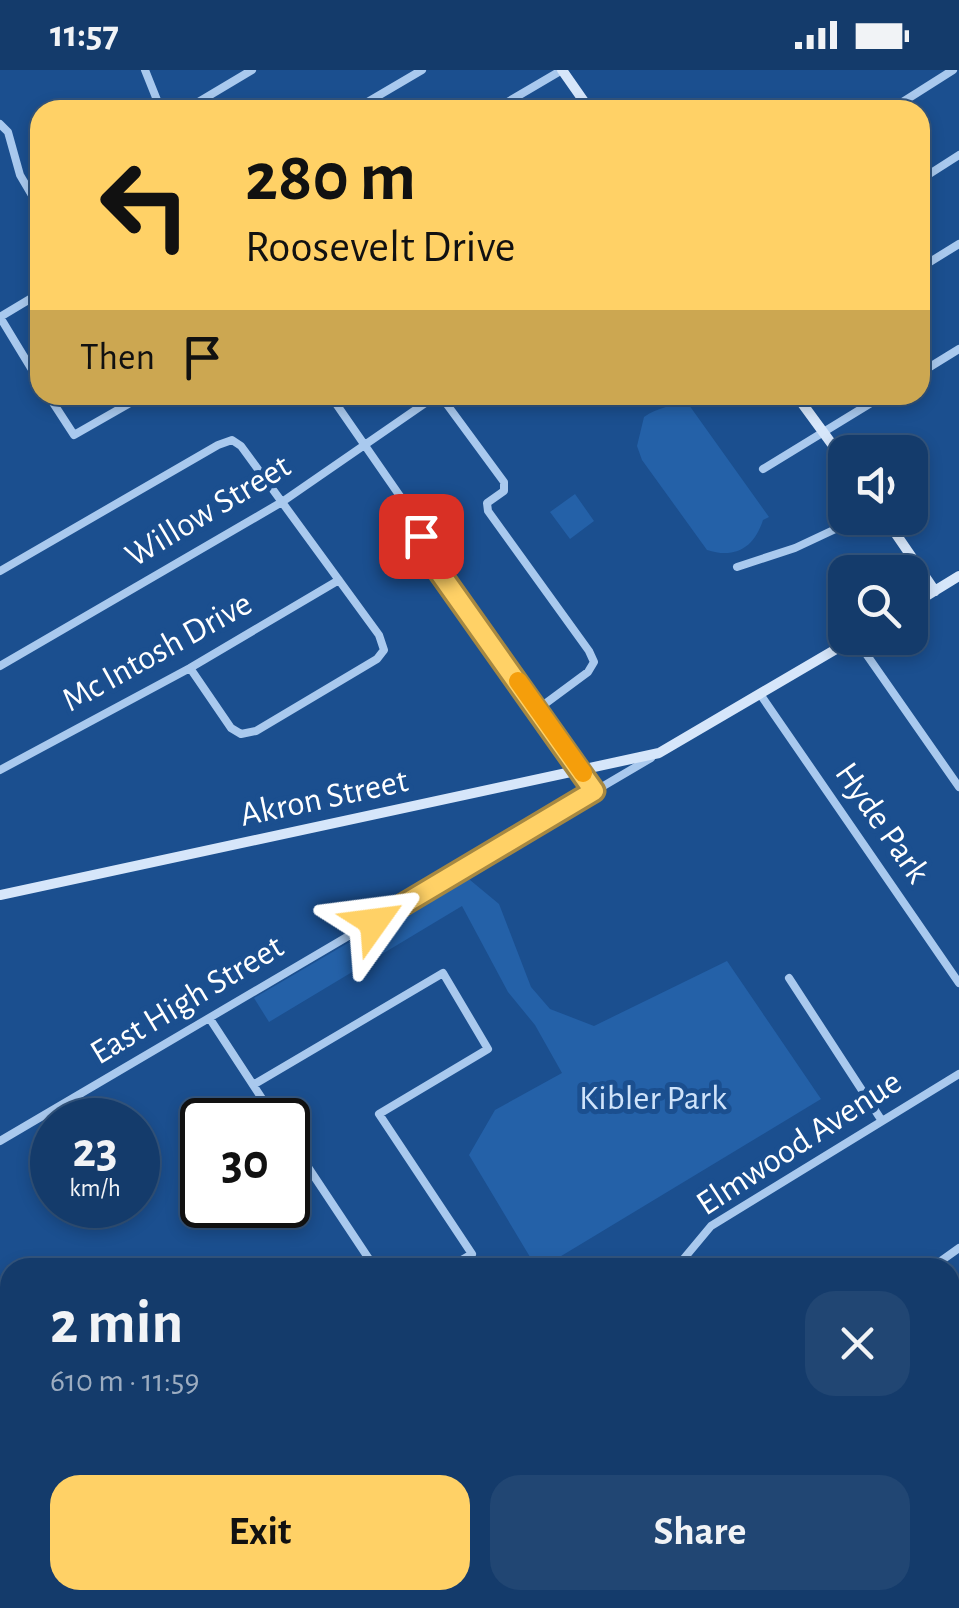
<!DOCTYPE html>
<html lang="en">
<head>
<meta charset="utf-8">
<style>
	:root { --surface:#143b6b; --page:#214673; --text:#f1f3f6; --muted:#9dadc1; --line:#33557e; --accent:#ffd166 }
	body { margin:0; font-family:"Alegreya Sans",sans-serif; background:var(--page); color:var(--text); height:100vh; display:flex; flex-direction:column; font-size:38px; white-space:nowrap }
	* { box-sizing:border-box; margin:0 }
	p { font-size:32px; color:var(--muted) }
	.icon { flex:none; width:55px; height:55px; fill:none; stroke:currentColor; stroke-width:2; stroke-linecap:round; stroke-linejoin:round }
	.map { position:relative; flex:1; overflow:hidden }
	.panel { position:absolute; left:0px; top:1188px; width:960px; height:352px; display:flex; flex-direction:column; background:var(--surface); border-radius:30px 30px 0 0; box-shadow:0 5px 15px #0003,0 0 0 2px var(--line) }
	.panel>* { flex:none }
	.hud { position:absolute; left:30px; top:30px; width:900px; height:305px; border-radius:30px; box-shadow:0 5px 15px #0003,0 0 0 2px var(--line); background:#ffd166; color:#111; overflow:hidden }
	.controls { position:absolute; left:828px; top:365px; display:grid; gap:20px }
	.controls a { display:grid; place-items:center; width:100px; height:100px; border-radius:20px; background:var(--surface); box-shadow:0 5px 15px #0003,0 0 0 2px var(--line); font-size:50px }
	.speed { position:absolute; left:30px; top:1028px; display:flex; gap:20px; font-size:50px; font-weight:700; text-align:center }
	.speed>* { display:grid; place-content:center; width:130px; height:130px; border-radius:50%; background:var(--surface); box-shadow:0 5px 15px #0003,0 0 0 2px var(--line); line-height:1 }
	.speed small { font-size:25px; font-weight:400 }
	.speed .limit { border:5px solid #111; border-radius:15px; background:#fff; color:#111 }
	.pin { position:absolute; display:grid; place-items:center; width:85px; height:85px; color:#fff; margin:-42px; border-radius:20px; box-shadow:0 5px 15px #0006 }
	.me { position:absolute; width:110px; margin:-55px; rotate:59deg; stroke-linejoin:round; filter:drop-shadow(0 0 8px #0008) }
	.turn { display:flex; align-items:center; gap:35px; height:210px; padding:0 50px; font-size:45px }
	.turn .icon { width:130px; height:130px; stroke-width:2.5 }
	.turn b { display:block; font-size:70px; line-height:85px }
	.then { display:flex; align-items:center; height:95px; padding:0 50px; background:#0003; gap:20px; font-size:38px }
	.round { display:grid; place-items:center; flex:none; width:105px; height:105px; border-radius:30px; background:var(--page) }
	.summary { display:flex; align-items:center; justify-content:space-between; height:170px; padding:0 50px }
	h1 { font-size:60px; font-weight:700; line-height:75px }
	.action { display:flex; gap:20px; margin-top:auto; padding:20px 50px }
	.action a { flex:1; height:115px; border-radius:30px; background:var(--accent); color:#111; font-size:40px; font-weight:700; line-height:115px; text-align:center }
	.action a+a { background:var(--page); color:var(--text) }
	.status { display:flex; justify-content:space-between; align-items:center; height:70px; padding:0 50px; background:var(--surface); direction:ltr }
	.status svg { height:28px; fill:currentColor }
	.map>svg:first-child { display:block }
</style>
</head>
<body>
<div class="status"><b>11:57</b><svg viewBox="0 0 49 12"><path d="M0 12V9h3v3zM5 12V6h3v6zM10 12V3h3v9zM15 12V0h3v12zM26 1h20v11H26zM47 4h2v5h-2z"/></svg></div>
<div class="map">
<svg width="959" height="1538" viewBox="0 0 959 1538">
	<rect width="100%" height="100%" fill="#1b4f8f"/>
	<path fill="#2461a8" d="M684 328 769 447 763 450C754 478 735 489 707 480L642 390 637 376 644 347C657 337 672 338 684 328Z
		M575 424 594 451 570 469 550 442Z
		M464 805 499 834 531 917 550 939 594 956 727 891 821 1029 543 1197H536L469 1085 495 1040 562 1003 535 955 508 922 462 836 269 952 254 928Z"/>
	<g fill="none" stroke-linecap="round" stroke-linejoin="round">
		<path stroke="#9cc4f0" stroke-width="2.5" d="M950 1357 959 1353
			M0 1364 10 1358
			M627 1538 641 1530"/>
		<path stroke="#a9c9ee" stroke-width="8" d="M145 0 161 40
			M185 40 252 0
			M354 40 422 0
			M494 40 562 0
			M890 40 953 0
			M0 54 8 62 20 105 40 139
			M920 110 959 85
			M920 198 959 174
			M0 247 40 313
			M0 247 40 223
			M920 303 959 279
			M48 325 74 365 144 325
			M330 325 411 442 430 489 595 721
			M440 325 504 412V421L487 433 488 441 589 581 594 592 588 602 538 639
			M763 399 884 325
			M737 497 795 478 859 448
			M0 501 218 375 232 370 241 376 379 565 384 580 377 589 256 661 241 664 231 658 190 598
			M855 568 959 717
			M0 596 282 432 437 325
			M760 624 959 913
			M0 700 190 598 339 510
			M789 908 882 1051
			M210 949 276 1050
			M253 1015 443 903 488 979 379 1044 472 1184 448 1198
			M288 1067 375 1198
			M0 1071 651 688
			M676 1198 711 1156 959 1004
			M931 1198 959 1178
			M950 1254 959 1266
			M0 1267 10 1261
			M0 1317 10 1311
			M950 1425 959 1439
			M477 1538 491 1530"/>
		<path stroke="#d6e6fa" stroke-width="10" d="M562 0 590 40
			M796 325 845 392
			M885 448 935 521
			M910 536 959 506
			M0 825 659 683 855 568
			M0 1229 10 1246
			M182 1530 186 1538"/>
	</g>
	<g fill="none" stroke-linecap="round" stroke-linejoin="round">
		<defs>
			<path id="route" d="M374 852 594 721 430 489 421 466"/>
		</defs>
		<use href="#route" stroke="#a68842" stroke-width="25"/>
		<use href="#route" stroke="#ffd166" stroke-width="18"/>
		<path stroke="#f59e0b" stroke-width="18" d="M518 611 583 703"/>
	</g>
	<g text-anchor="middle" dominant-baseline="central" stroke-width="10" stroke-linejoin="round" paint-order="stroke">
		<g font-size="35" fill="#fff" stroke="#1b4f8f">
			<text transform="translate(208 441) rotate(-31)">Willow Street</text>
			<text transform="translate(157 582) rotate(-29)">Mc Intosh Drive</text>
			<text transform="translate(324 728) rotate(-12)">Akron Street</text>
			<text transform="translate(882 753) rotate(55)">Hyde Park</text>
			<text transform="translate(187 930) rotate(-31)">East High Street</text>
			<text transform="translate(799 1073) rotate(-33)">Elmwood Avenue</text>
		</g>
		<g font-size="35" fill="#cfe3fa" stroke="#1b4f8f">
			<text x="653" y="1028">Kibler Park</text>
		</g>
	</g>
</svg>
<div class="controls">
<a><svg class="icon" aria-label="sound" viewBox="0 0 24 24"><path d="M4 9h4l5-4v14l-5-4H4zM17 9q2 3 0 6"/></svg></a>
<a><svg class="icon" aria-label="search" viewBox="0 0 24 24"><circle cx="10" cy="10" r="6"/><path d="M15 15l6 6"/></svg></a>
</div>
<div class="speed"><div>23<small>km/h</small></div><div class="limit">30</div></div>
<div class="pin" style="left:421px;top:466px;background:#d93025"><svg class="icon" aria-label="arrive" viewBox="0 0 24 24"><path d="M6 21V4h12l-3 4 3 4H6"/></svg></div>
<svg class="me" style="left:374px;top:852px" viewBox="-20 -20 40 40"><path d="M0-17L14 15 0 8-14 15z" fill="#ffd166" stroke="#fff" stroke-width="4"/></svg>
<div class="hud">
<div class="turn"><svg class="icon" aria-label="left" viewBox="0 0 24 24"><path d="M17 20v-9H6M10 6l-5 5 5 5"/></svg><div><b>280 m</b>Roosevelt Drive</div></div>
<div class="then">Then<svg class="icon" aria-label="arrive" viewBox="0 0 24 24"><path d="M6 21V4h12l-3 4 3 4H6"/></svg></div>
</div>
<section class="panel">
<div class="summary"><div><h1>2 min</h1><p>610 m · 11:59</p></div><a class="round"><svg class="icon" aria-label="close" viewBox="0 0 24 24"><path d="M6 6l12 12M18 6L6 18"/></svg></a></div>
<div class="action"><a>Exit</a><a>Share</a></div>
</section>
</div>
</body>
</html>
